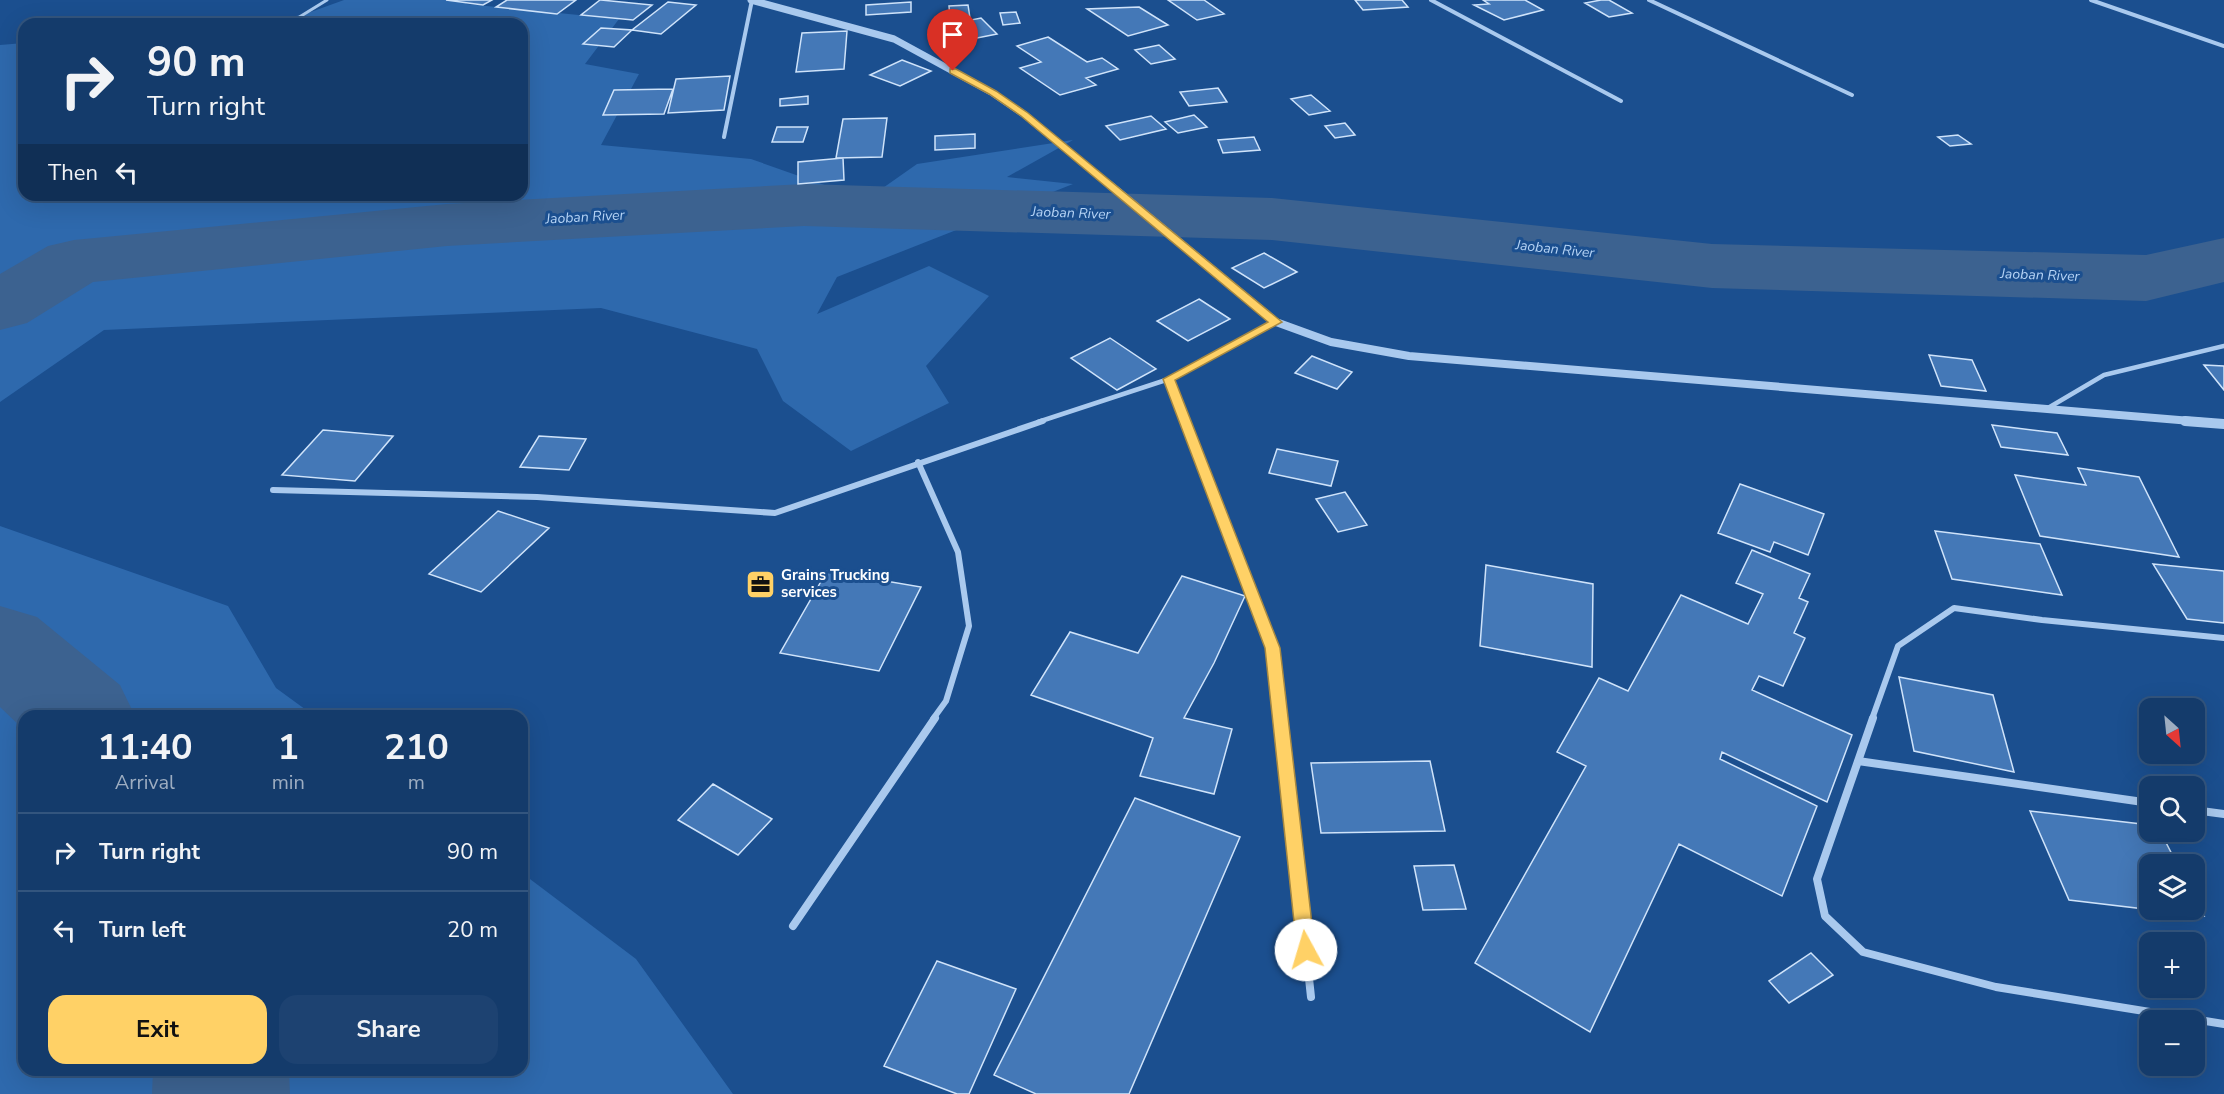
<!DOCTYPE html>
<html lang="en">
<head>
<meta charset="utf-8">
<style>
	:root { --surface:#143b6b; --page:#1d4271; --text:#f1f3f6; --muted:#9dadc1; --line:#33557e; --accent:#ffd166 }
	body { margin:0; font-family:"Nunito Sans",sans-serif; background:var(--page); color:var(--text); height:100vh; display:flex; flex-direction:column; font-size:22px; white-space:nowrap }
	* { box-sizing:border-box; margin:0 }
	p { font-size:20px; color:var(--muted) }
	.icon { flex:none; width:33px; height:33px; fill:none; stroke:currentColor; stroke-width:2; stroke-linecap:round; stroke-linejoin:round }
	.map { position:relative; flex:1; overflow:hidden }
	.sheet { position:absolute; left:18px; top:710px; width:510px; height:366px; display:flex; flex-direction:column; background:var(--surface); border-radius:18px; box-shadow:0 6px 24px #0002,0 0 0 2px var(--line) }
	.sheet>* { flex:none }
	.banner { position:absolute; left:18px; top:18px; width:510px; height:183px; border-radius:18px; box-shadow:0 6px 24px #0002,0 0 0 2px var(--line); background:#143b6b; color:var(--text); overflow:hidden }
	.needle { width:39px; rotate:153deg }
	.tools { position:absolute; left:2139px; top:698px; display:grid; gap:12px }
	.tools a { display:grid; place-items:center; width:66px; height:66px; border-radius:12px; background:var(--surface); box-shadow:0 6px 24px #0002,0 0 0 2px var(--line); font-size:30px }
	.pin { position:absolute; display:grid; place-items:center; width:51px; height:51px; color:#fff; margin:-62px -26px; border-radius:50% 50% 50% 0; rotate:-45deg; box-shadow:0 0 6px #0007 }
	.pin .icon { rotate:45deg }
	.me { position:absolute; width:66px; margin:-33px; rotate:354deg; stroke-linejoin:round; filter:drop-shadow(0 0 4px #0008) }
	.turn { display:flex; align-items:center; gap:21px; height:126px; padding:0 30px; font-size:27px }
	.turn .icon { width:78px; height:78px; stroke-width:2.5 }
	.turn b { display:block; font-size:42px; line-height:51px }
	.then { display:flex; align-items:center; height:57px; padding:0 30px; background:#0003; gap:12px; font-size:22px }
	.eta { display:flex; justify-content:space-evenly; align-items:center; height:102px; text-align:center }
	.eta b { font-size:36px; font-weight:700; line-height:42px }
	.primary-button { display:flex; gap:12px; margin-top:auto; padding:12px 30px }
	.primary-button a { flex:1; height:69px; border-radius:18px; background:var(--accent); color:#111; font-size:24px; font-weight:700; line-height:69px; text-align:center }
	.primary-button a+a { background:var(--page); color:var(--text) }
	ul { padding:0; list-style:none }
	li { display:flex; align-items:center; gap:18px; height:78px; padding:0 30px; border-top:2px solid var(--line) }
	li div { flex:1 }
	li b { display:block; font-size:22px }
	li em { font-style:normal }
	.map>svg:first-child { display:block }
</style>
</head>
<body>
<div class="map">
<svg width="2224" height="1094" viewBox="0 0 2224 1094">
	<rect width="100%" height="100%" fill="#1b4f8f"/>
	<path fill="#2e69ad" d="M344 0H469L466 4 619 19 585 64 639 74 601 145 751 159 833 188 880 190 917 164 1073 140 1007 177 1073 184 837 277 817 314 929 266 989 296 926 366 949 403 851 451 783 401 757 349 601 308 104 330 0 402V45L24 43V195H522V24H264L308 13Z
		M0 526 228 606 276 688 313 715 24 716V1070H522V873L636 959 733 1094H0Z"/>
	<g fill="none" stroke-linecap="round" stroke-linejoin="round">
		<path fill="#3c6290" fill-rule="evenodd" d="M804 184 1272 198 1712 244 2146 255 2224 238V282L2146 301 1712 288 1272 240 804 226 447 246 93 282 27 323 0 330V274L48 246 74 240 447 204Z
			M0 606 37 617 120 685 135 716H24V730L0 707Z
			M153 1070H289L290 1094H152Z"/>
	</g>
	<path fill="#4478b7" stroke="#cfe3fa" stroke-width="1.5" d="M446 0H492L483 5Z
		M507 0H576L557 14 496 7Z
		M600 0H601L652 5 633 20 581 15Z
		M1168 0H1204L1224 14 1197 20Z
		M1355 0H1402L1408 7 1363 10Z
		M1483 0H1525L1543 10 1504 20 1474 5 1489 4Z
		M1601 0H1609L1632 13 1609 17 1585 3Z
		M668 2 696 5 661 34 632 30Z
		M911 2V12L866 15V5Z
		M968 5 970 18 950 19 949 6Z
		M1139 7 1168 25 1128 36 1087 9Z
		M1016 12 1020 23 1003 25 1000 13Z
		M981 18 997 34 962 41 946 25Z
		M601 28 632 30 614 47 583 44Z
		M847 31 844 69 796 72 802 33Z
		M1048 37 1087 62 1102 58 1118 69 1086 78 1096 85 1060 95 1020 68 1041 62 1017 46Z
		M1159 45 1175 59 1151 64 1135 50Z
		M902 60 931 71 900 86 870 75Z
		M730 76 724 110 668 113 676 79Z
		M1218 88 1227 102 1189 106 1180 92Z
		M673 89 664 114 603 115 614 90Z
		M1311 95 1330 111 1309 115 1291 99Z
		M808 96V104L780 106V99Z
		M1194 115 1207 127 1178 133 1165 122Z
		M1151 116 1166 129 1120 140 1106 126Z
		M887 118 882 157 836 158 843 119Z
		M1345 123 1355 135 1335 138 1325 126Z
		M777 127H808L803 142H772Z
		M975 134V148L935 150V136Z
		M1958 135 1971 144 1950 146 1938 137Z
		M1254 137 1260 150 1223 153 1218 140Z
		M843 158 844 180 798 184V162Z
		M1264 253 1297 272 1264 288 1232 268Z
		M1199 299 1230 319 1188 341 1157 321Z
		M1110 338 1156 369 1117 390 1071 358Z
		M1929 355 1972 360 1986 391 1941 386Z
		M1312 356 1352 372 1337 389 1295 373Z
		M2204 365 2224 366V390Z
		M1992 425 2057 433 2068 455 2001 447Z
		M323 430 393 436 355 481 282 475Z
		M539 436 586 439 569 470 520 467Z
		M1277 449 1338 461 1331 486 1269 473Z
		M2078 468 2139 477 2179 557 2040 536 2015 475 2086 485Z
		M1740 484 1824 514 1808 555 1774 542 1770 552 1718 533Z
		M1345 492 1367 525 1338 532 1316 499Z
		M498 511 549 528 481 592 429 574Z
		M1935 531 2040 544 2062 595 1952 579Z
		M1752 550 1810 574 1799 598 1808 602 1794 633 1805 638 1783 686 1759 676 1752 690 1852 735 1827 802 1722 752 1720 759 1817 806 1782 896 1679 844 1590 1032 1475 963 1586 766 1557 752 1599 678 1628 691 1681 595 1748 624 1763 594 1736 583Z
		M2153 564 2224 571V623L2187 619Z
		M1486 565 1593 584 1592 667 1480 646Z
		M827 571 921 587 879 671 780 653Z
		M1182 576 1245 596 1214 663 1184 718 1232 729 1214 794 1140 776 1153 738 1031 695 1070 632 1138 653Z
		M1899 677 1993 695 2014 772 1914 751Z
		M1430 761 1445 831 1321 833 1311 763Z
		M713 784 772 819 738 855 678 820Z
		M1135 798 1240 837 1129 1094H1036L994 1075Z
		M2030 811 2150 825V831H2160L2177 864H2150V909H2194V898L2204 916 2069 900Z
		M1454 865 1466 909 1423 910 1414 866Z
		M1811 953 1833 975 1789 1003 1769 981Z
		M937 961 1016 989 969 1094H957L884 1066Z"/>
	<g fill="none" stroke-linecap="round" stroke-linejoin="round">
		<path stroke="#a9c9ee" stroke-width="3" d="M288 24 327 0"/>
		<path stroke="#a9c9ee" stroke-width="4" d="M1431 0 1621 101
			M1649 0 1852 95
			M2091 0 2224 46
			M724 137 752 0H754"/>
		<path stroke="#a9c9ee" stroke-width="4.5" d="M2048 408 2104 375 2224 346
			M1038 422 1169 379
			M1186 422 1169 379 1276 322"/>
		<path stroke="#a9c9ee" stroke-width="6" d="M1185 421 1273 648 1281 719
			M918 462 958 552 969 626 946 701 933 719
			M273 490 537 497 775 513 1043 421
			M1872 719 1898 646 1954 608 2042 620 2224 638"/>
		<path stroke="#a9c9ee" stroke-width="8" d="M1281 718 1311 997
			M1873 718 1817 879 1825 916 1863 952 1996 987 2224 1024
			M1858 761 2150 803
			M2194 810 2224 814
			M793 926 935 718"/>
		<path stroke="#a9c9ee" stroke-width="7" d="M751 0 894 39 993 93 1025 115 1112 187"/>
		<path stroke="#a9c9ee" stroke-width="8" d="M1110 185 1276 322 1331 342 1409 356 2203 422"/>
		<path stroke="#a9c9ee" stroke-width="10" d="M2185 421 2224 424"/>
	</g>
	<path fill="#ffd166" stroke="#a68842" stroke-width="1.5" d="M950 69H956L996 91 1028 113 1282 322 1175 380 1280 648 1315 950 1313 956 1306 959 1300 956 1297 950 1265 648 1163 379 1268 322 1021 116 989 94 950 73Z"/>
	<defs>
		<symbol id="office-square" viewBox="-11 -11 22 22"><rect x="-9" y="-9" width="18" height="18" rx="4" fill="#ffd166" stroke="#1b4f8f"/><path d="M-6-3h4V-5.5h4V-3h4V5H-6ZM-1-4.5V-3h2v-1.5ZM-6 0V1H6V0Z" fill="#111"/></symbol>
	</defs>
	<g fill-rule="evenodd">
		<use href="#office-square" x="744" y="568" width="33" height="33"/>
	</g>
	<g text-anchor="middle" dominant-baseline="central" stroke-width="6" stroke-linejoin="round" paint-order="stroke">
		<g font-size="14" font-style="italic" fill="#b5d3f5" stroke="#1b4f8f">
			<text transform="translate(1071 213) rotate(2)">Jaoban River</text>
			<text transform="translate(585 217) rotate(-3)">Jaoban River</text>
			<text transform="translate(1555 249) rotate(6)">Jaoban River</text>
			<text transform="translate(2040 275) rotate(2)">Jaoban River</text>
		</g>
		<g font-size="15" font-weight="bold" fill="#fff" stroke="#1b4f8f" text-anchor="start">
			<text x="781" y="575">Grains Trucking<tspan x="781" dy="17">services</tspan></text>
		</g>
	</g>
</svg>
<div class="tools">
<a><svg class="needle" viewBox="-14 -14 28 28"><path d="M0-13l5 13h-10z" fill="#e53935"/><path d="M0 13l5-13h-10z" fill="#9dadc1"/></svg></a>
<a><svg class="icon" aria-label="search" viewBox="0 0 24 24"><circle cx="10" cy="10" r="6"/><path d="M15 15l6 6"/></svg></a>
<a><svg class="icon" aria-label="layers" viewBox="0 0 24 24"><path d="M12 4l9 5-9 5-9-5zM3 14l9 5 9-5"/></svg></a>
<a>+</a>
<a>−</a>
</div>
<div class="pin" style="left:953px;top:71px;background:#d93025"><svg class="icon" aria-label="arrive" viewBox="0 0 24 24"><path d="M6 21V4h12l-3 4 3 4H6"/></svg></div>
<svg class="me" style="left:1306px;top:950px" viewBox="-20 -20 40 40"><circle r="19" fill="#fff"/><path d="M0-13L10 11 0 6-10 11z" fill="#ffd166"/></svg>
<div class="banner">
<div class="turn"><svg class="icon" aria-label="right" viewBox="0 0 24 24"><path d="M7 20v-9h11M14 6l5 5-5 5"/></svg><div><b>90 m</b>Turn right</div></div>
<div class="then">Then<svg class="icon" aria-label="left" viewBox="0 0 24 24"><path d="M17 20v-9H6M10 6l-5 5 5 5"/></svg></div>
</div>
<section class="sheet">
<div class="eta">
<div><b>11:40</b><p>Arrival</p></div>
<div><b>1</b><p>min</p></div>
<div><b>210</b><p>m</p></div>
</div>
<ul>
<li><svg class="icon" aria-label="right" viewBox="0 0 24 24"><path d="M7 20v-9h11M14 6l5 5-5 5"/></svg><div><b>Turn right</b></div><em>90 m</em></li>
<li><svg class="icon" aria-label="left" viewBox="0 0 24 24"><path d="M17 20v-9H6M10 6l-5 5 5 5"/></svg><div><b>Turn left</b></div><em>20 m</em></li>
</ul>
<div class="primary-button"><a>Exit</a><a>Share</a></div>
</section>
</div>
</body>
</html>
